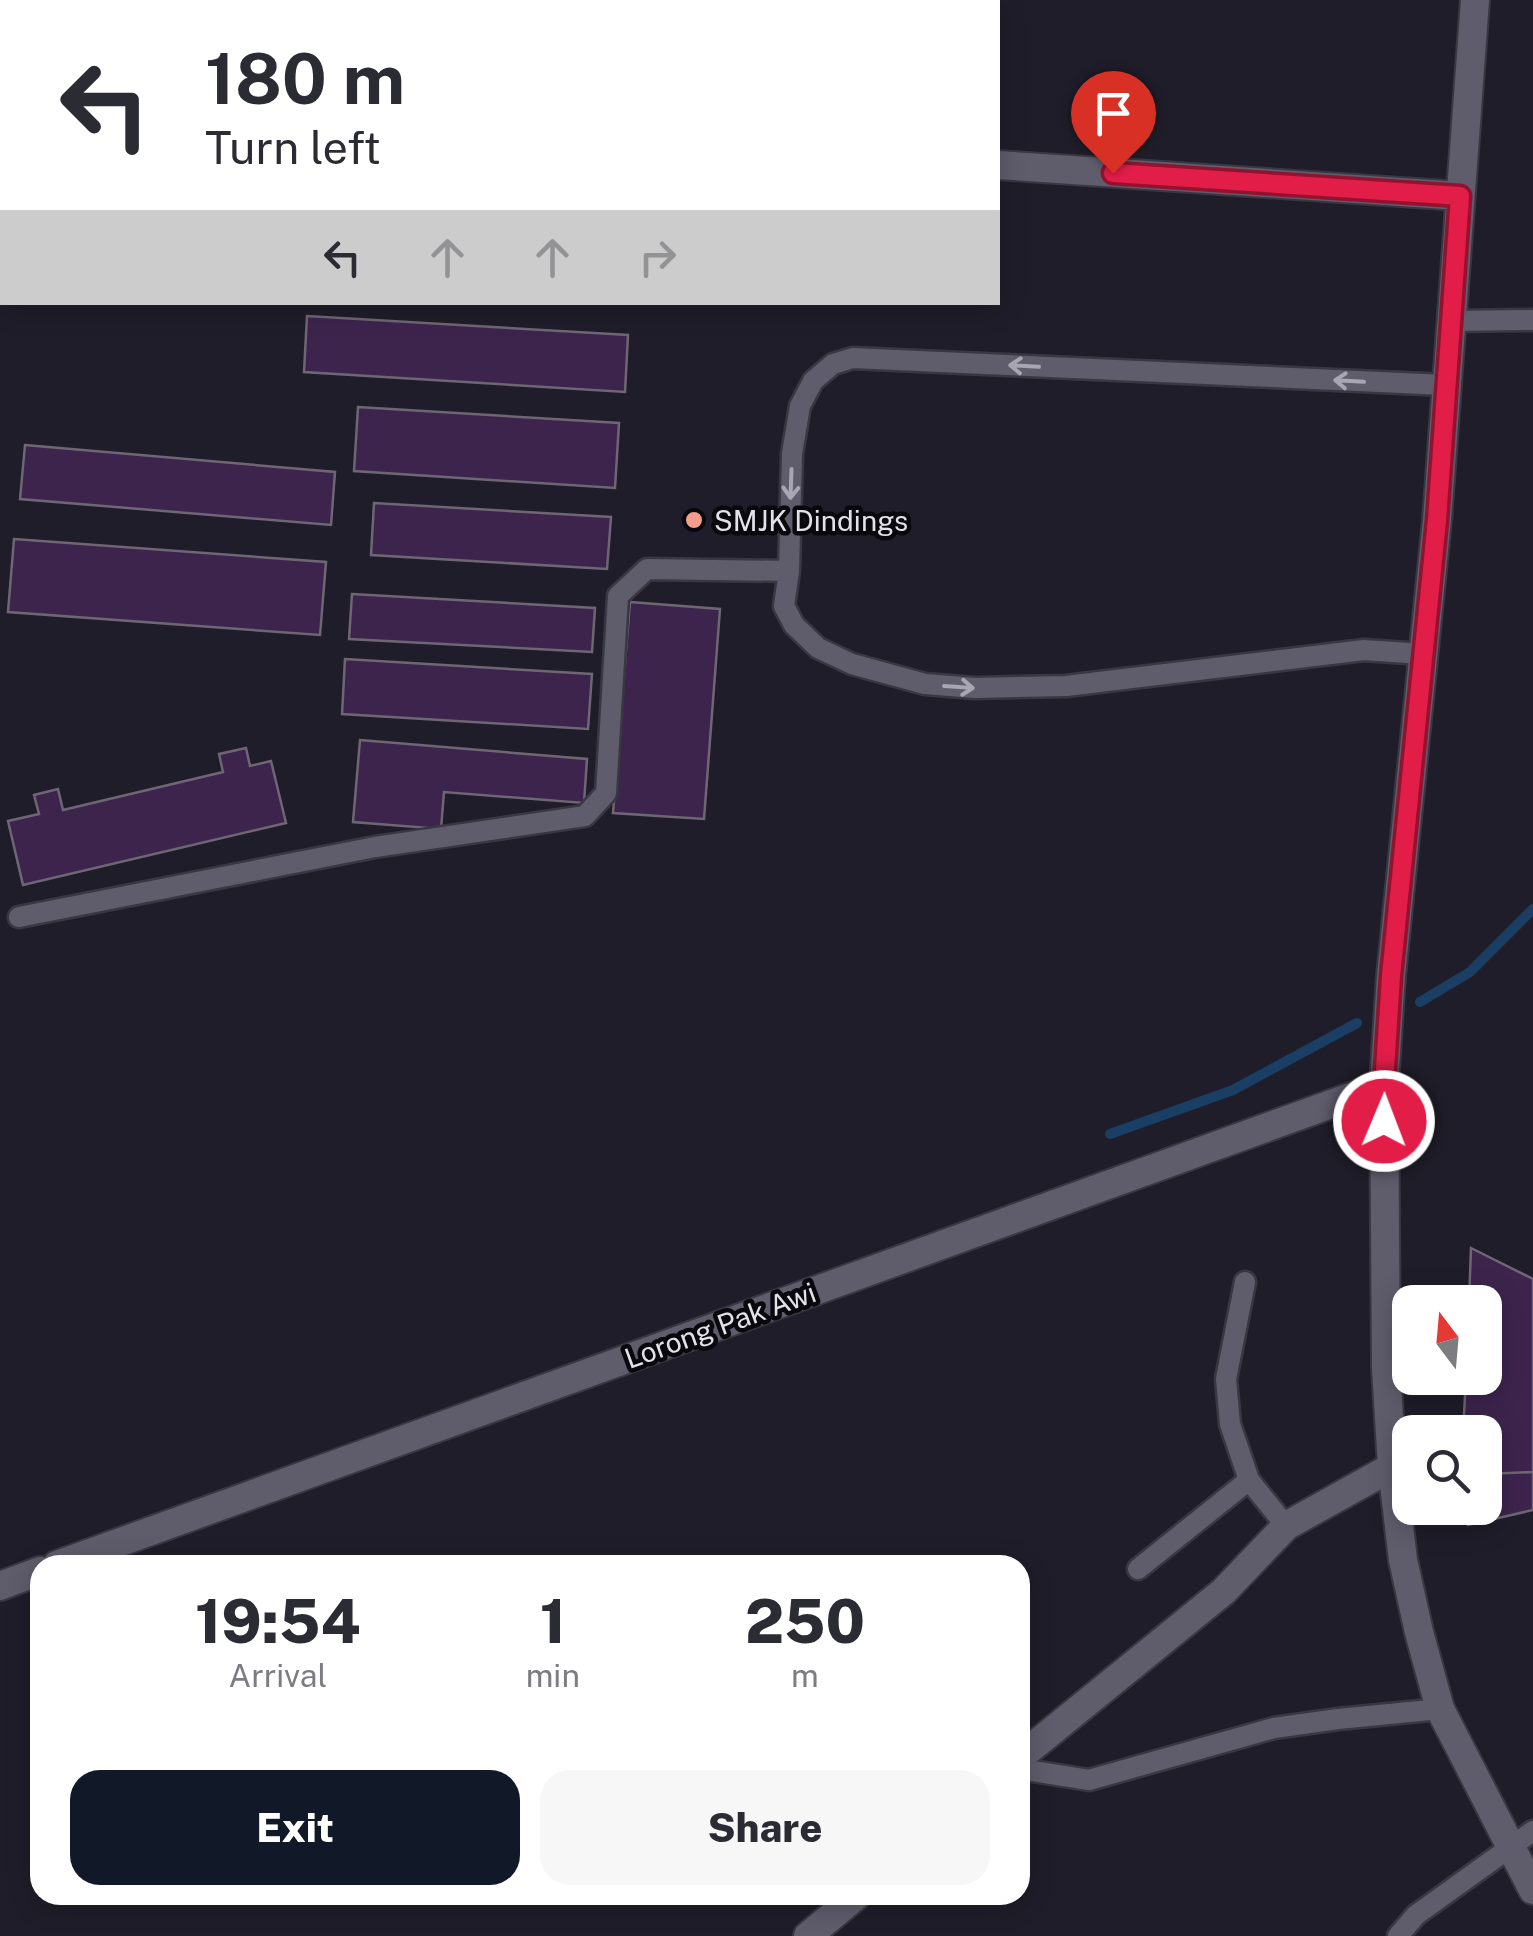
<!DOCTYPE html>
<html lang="en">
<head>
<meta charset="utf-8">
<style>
	:root { --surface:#fff; --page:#f7f7f7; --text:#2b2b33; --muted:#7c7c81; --accent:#111827 }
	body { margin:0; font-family:"Public Sans",sans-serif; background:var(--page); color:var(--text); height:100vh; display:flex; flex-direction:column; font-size:38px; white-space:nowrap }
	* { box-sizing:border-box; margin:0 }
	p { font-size:32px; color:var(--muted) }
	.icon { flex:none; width:55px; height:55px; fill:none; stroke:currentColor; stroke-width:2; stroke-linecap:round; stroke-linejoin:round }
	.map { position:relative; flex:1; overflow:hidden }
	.drawer { position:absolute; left:30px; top:1555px; width:1000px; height:350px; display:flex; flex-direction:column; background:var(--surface); border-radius:30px; box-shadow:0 5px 25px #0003 }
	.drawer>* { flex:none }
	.hud { position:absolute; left:0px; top:0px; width:1000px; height:305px; box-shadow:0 5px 25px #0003; background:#fff; color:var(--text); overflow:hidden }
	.needle { width:65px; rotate:344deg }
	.fabs { position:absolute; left:1392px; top:1285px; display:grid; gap:20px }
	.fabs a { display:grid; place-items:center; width:110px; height:110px; border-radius:20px; background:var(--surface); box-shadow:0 5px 25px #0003; font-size:50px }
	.pin { position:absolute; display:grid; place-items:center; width:85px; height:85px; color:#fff; margin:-102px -42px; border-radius:50% 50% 50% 0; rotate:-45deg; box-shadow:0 0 10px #0007 }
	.pin .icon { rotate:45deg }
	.me { position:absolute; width:110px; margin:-55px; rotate:1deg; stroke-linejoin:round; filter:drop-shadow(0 0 8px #0008) }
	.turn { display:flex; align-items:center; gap:35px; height:210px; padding:0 40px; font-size:45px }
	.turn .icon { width:130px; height:130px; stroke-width:2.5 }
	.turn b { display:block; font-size:70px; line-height:85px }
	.lanes { display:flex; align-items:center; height:95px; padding:0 40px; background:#0003; justify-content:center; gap:50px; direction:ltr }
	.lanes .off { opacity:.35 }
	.eta { display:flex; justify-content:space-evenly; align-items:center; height:170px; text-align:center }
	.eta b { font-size:60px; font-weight:800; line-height:70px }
	.action { display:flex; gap:20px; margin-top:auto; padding:20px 40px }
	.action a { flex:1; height:115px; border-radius:30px; background:var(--accent); color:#fff; font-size:40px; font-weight:800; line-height:115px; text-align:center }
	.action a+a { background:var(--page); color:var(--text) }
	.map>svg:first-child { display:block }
</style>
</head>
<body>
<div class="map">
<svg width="1533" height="1936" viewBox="0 0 1533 1936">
	<rect width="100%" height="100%" fill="#1f1d29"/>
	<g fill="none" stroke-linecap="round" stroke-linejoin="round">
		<path stroke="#1b3f64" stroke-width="10" d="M1420 1002 1470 972 1533 909
			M1110 1134 1233 1090 1357 1023"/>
	</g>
	<path fill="#3d244d" stroke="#6e6674" stroke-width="2.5" d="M307 316 628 335 625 392 304 372Z
		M358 407 619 423 615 488 354 471Z
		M25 445 335 472 331 525 20 499Z
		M374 503 611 517 607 569 371 555Z
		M14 539 326 562 320 635 8 612Z
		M352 594 595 608 592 652 349 639Z
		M630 602 720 609 704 819 613 813Z
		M345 659 592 674 588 729 342 714Z
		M360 740 587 759 584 803 444 792 441 829 353 822Z
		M246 748 250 766 271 761 286 823 23 885 8 821 39 814 34 795 58 789 63 810 223 772 219 754Z
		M1471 1248 1533 1279V1472L1485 1474V1432H1463L1466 1378H1485V1302H1469Z
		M1533 1472V1510L1468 1525 1466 1508H1485V1474Z"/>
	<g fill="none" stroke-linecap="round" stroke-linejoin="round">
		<defs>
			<path id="service" d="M1451 321 1533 320
				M1423 654 1364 650 1066 686 975 688 925 684 852 664 818 648 794 625 784 606 789 571 792 454 800 406 813 381 833 364 853 358 1446 385
				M19 917 375 847 585 816 606 793 618 596 647 569 789 571
				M1245 1282 1226 1379 1230 1424 1249 1480 1286 1526
				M1138 1569 1249 1480
				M1020 1769 1089 1780 1274 1728 1338 1719 1440 1709
				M1398 1936 1416 1915 1533 1831"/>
			<path id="minor" d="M1475 0 1437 520 1391 976 1384 1085 1386 1368 1392 1467 1403 1560 1419 1632 1440 1709 1533 1890
				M19 2 20 0
				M0 35 2 31
				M0 100H2
				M998 165 1460 196
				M57 1565 1384 1085
				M0 1586 40 1571
				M1020 1757 1224 1591 1286 1526 1392 1467
				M808 1936 857 1895"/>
		</defs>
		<use href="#service" stroke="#393742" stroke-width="25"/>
		<use href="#minor" stroke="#393742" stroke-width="32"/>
		<use href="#service" stroke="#5f5d6c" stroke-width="20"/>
		<use href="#minor" stroke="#5f5d6c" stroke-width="28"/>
	</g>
	<defs><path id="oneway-shaft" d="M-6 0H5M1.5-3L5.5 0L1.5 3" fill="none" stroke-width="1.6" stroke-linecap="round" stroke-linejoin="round" transform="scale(2.5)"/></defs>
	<g stroke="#a8a6b2">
		<use href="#oneway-shaft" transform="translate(1024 366) rotate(-177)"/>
		<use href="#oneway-shaft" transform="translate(1349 381) rotate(-177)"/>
		<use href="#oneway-shaft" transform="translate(791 484) rotate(92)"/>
		<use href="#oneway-shaft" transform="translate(959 687) rotate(4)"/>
	</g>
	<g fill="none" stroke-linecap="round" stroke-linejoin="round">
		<defs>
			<path id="route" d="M1113 173 1460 196 1437 520 1391 976 1384 1085V1121"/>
		</defs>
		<use href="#route" stroke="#92132f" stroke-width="25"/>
		<use href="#route" stroke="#e11d48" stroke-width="18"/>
	</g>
	<circle fill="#f49d8d" stroke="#09080d" stroke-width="4" cx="694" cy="520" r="10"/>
	<g text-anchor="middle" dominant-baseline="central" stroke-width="9" stroke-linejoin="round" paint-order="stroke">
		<g font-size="28" fill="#e3e2eb" stroke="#09080d" text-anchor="start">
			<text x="714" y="520">SMJK Dindings</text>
		</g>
		<g font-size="28" fill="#e3e2eb" stroke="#09080d">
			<text transform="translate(720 1325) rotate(-20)">Lorong Pak Awi</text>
		</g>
	</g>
</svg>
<div class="fabs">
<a><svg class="needle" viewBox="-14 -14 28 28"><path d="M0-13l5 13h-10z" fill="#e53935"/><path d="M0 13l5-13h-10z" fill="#7c7c81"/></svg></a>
<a><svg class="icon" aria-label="search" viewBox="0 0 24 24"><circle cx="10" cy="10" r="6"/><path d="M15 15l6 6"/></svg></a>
</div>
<div class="pin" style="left:1113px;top:173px;background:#d93025"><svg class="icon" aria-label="arrive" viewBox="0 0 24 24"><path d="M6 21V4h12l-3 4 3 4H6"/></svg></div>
<svg class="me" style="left:1384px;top:1121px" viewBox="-20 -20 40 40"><circle r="17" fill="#e11d48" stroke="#fff" stroke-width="3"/><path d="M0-11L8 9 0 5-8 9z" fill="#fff"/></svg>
<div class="hud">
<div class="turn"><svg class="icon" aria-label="left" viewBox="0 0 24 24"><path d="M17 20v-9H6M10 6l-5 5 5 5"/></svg><div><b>180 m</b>Turn left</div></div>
<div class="lanes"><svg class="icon" aria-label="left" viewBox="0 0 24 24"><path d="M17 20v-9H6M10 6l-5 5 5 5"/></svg><svg class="icon off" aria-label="ahead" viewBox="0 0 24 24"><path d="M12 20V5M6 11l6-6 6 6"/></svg><svg class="icon off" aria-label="ahead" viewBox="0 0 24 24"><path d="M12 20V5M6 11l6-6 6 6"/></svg><svg class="icon off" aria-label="right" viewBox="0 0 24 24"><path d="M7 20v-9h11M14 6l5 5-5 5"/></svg></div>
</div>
<section class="drawer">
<div class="eta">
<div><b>19:54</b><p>Arrival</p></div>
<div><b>1</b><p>min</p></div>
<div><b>250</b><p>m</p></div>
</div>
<div class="action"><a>Exit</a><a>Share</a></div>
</section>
</div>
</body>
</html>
